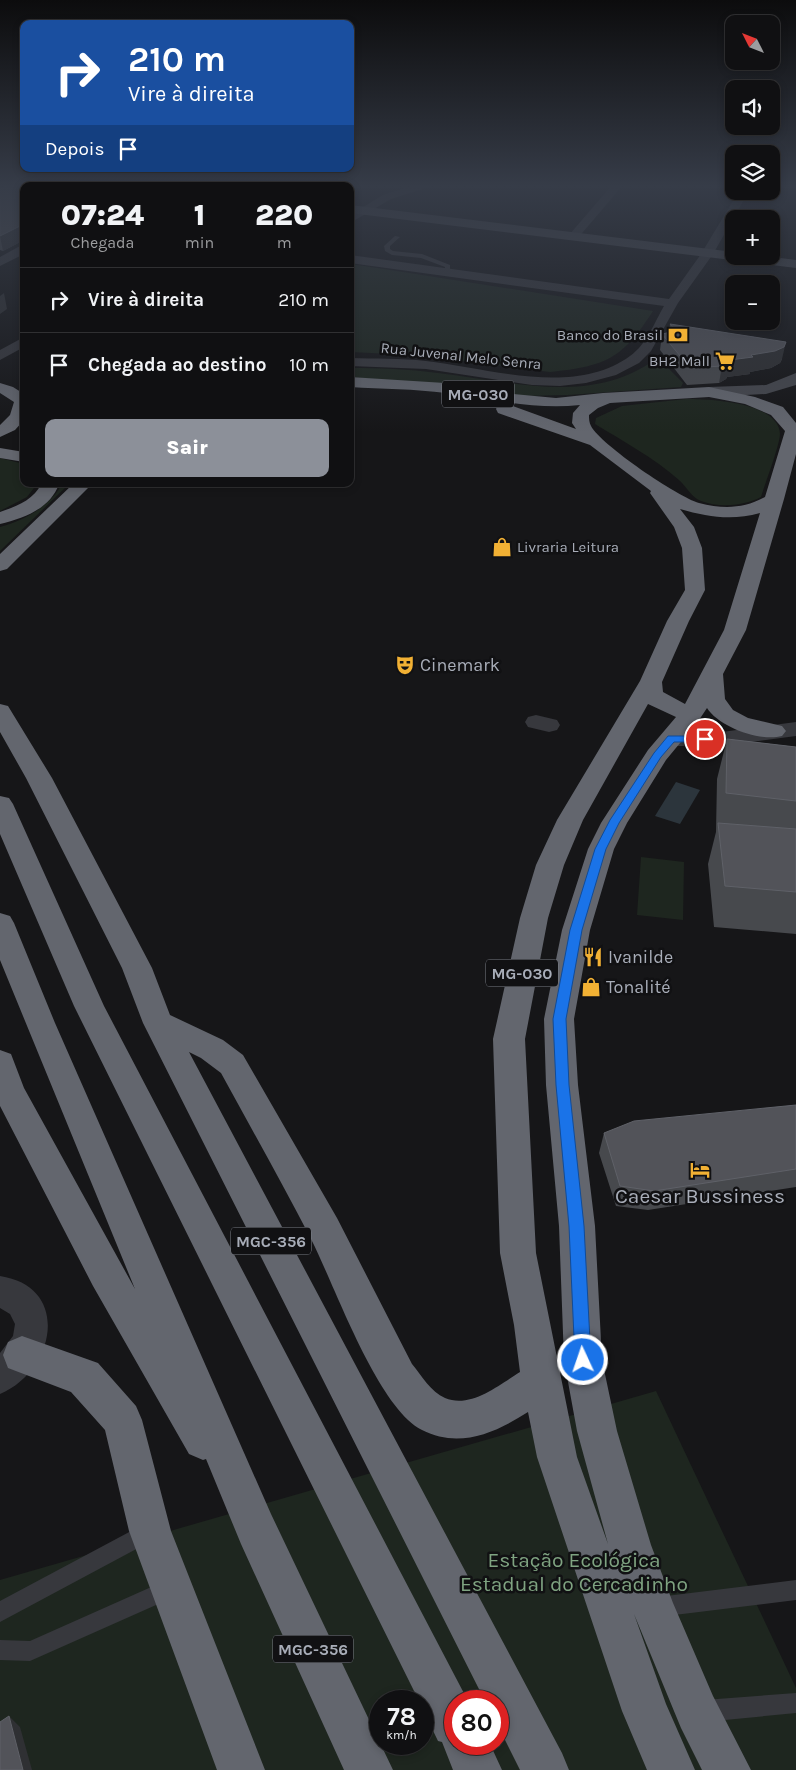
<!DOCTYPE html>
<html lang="pt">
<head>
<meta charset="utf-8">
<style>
	:root { --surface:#101012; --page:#1e1e20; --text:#f1f3f6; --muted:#9c9d9f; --line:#303032; --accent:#8c9099 }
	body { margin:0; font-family:Karla,sans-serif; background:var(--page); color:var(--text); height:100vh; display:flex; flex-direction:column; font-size:19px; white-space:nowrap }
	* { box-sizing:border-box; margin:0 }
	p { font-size:16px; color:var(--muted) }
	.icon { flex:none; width:28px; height:28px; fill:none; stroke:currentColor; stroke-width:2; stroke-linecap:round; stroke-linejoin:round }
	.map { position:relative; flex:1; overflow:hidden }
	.sheet { position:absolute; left:20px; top:182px; width:334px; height:305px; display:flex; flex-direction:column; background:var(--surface); border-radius:10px; box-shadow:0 2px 8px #0003,0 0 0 1px var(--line) }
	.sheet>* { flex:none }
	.hud { position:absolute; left:20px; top:20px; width:334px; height:152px; border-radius:10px; box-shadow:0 2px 8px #0003,0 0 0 1px var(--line); background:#1a4fa0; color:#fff; overflow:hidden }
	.needle { width:32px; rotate:312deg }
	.controls { position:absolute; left:725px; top:15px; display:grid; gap:10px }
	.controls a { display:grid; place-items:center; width:55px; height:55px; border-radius:10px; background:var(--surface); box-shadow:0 2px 8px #0003,0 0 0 1px var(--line); font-size:25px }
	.speed { position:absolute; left:369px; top:1690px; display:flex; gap:10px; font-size:25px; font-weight:700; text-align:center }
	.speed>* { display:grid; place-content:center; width:65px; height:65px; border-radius:50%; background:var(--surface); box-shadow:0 2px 8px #0003,0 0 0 1px var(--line); line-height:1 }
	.speed small { font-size:12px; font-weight:400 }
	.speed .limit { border:8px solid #d22; background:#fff; color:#111 }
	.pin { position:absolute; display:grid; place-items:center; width:42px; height:42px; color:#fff; margin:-21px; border:2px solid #fff; border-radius:50%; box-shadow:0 1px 5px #0007 }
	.me { position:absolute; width:55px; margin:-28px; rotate:357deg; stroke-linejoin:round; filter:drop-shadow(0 0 4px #0008) }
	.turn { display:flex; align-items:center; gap:18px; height:105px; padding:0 25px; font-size:22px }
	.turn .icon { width:65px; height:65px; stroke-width:2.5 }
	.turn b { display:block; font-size:35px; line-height:42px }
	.then { display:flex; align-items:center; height:48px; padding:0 25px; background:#0003; gap:10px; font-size:19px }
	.eta { display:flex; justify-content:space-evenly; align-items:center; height:85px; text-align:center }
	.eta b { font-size:30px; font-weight:800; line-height:35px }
	.action { display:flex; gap:10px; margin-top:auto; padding:10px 25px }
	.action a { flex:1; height:58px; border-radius:10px; background:var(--accent); color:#fff; font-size:20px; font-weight:800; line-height:58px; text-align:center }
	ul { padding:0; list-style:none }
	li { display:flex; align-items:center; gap:15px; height:65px; padding:0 25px; border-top:1px solid var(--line) }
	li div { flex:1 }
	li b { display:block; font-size:19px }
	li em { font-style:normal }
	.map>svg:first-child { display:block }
</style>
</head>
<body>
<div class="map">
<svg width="796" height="1770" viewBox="0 0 796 1770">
	<rect width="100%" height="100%" fill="#161618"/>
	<path fill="#1e261f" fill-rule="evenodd" d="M350 264 384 269 653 311C622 359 607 366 550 372L413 355 350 352Z
		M652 357 666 366 683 383 681 387 568 395 521 396 486 390 350 377V368C379 368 409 369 438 373 507 381 586 405 650 363Z
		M686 399C709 399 779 402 780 434 780 444 765 484 761 497 744 506 719 508 701 501 691 497 686 486 679 480 654 458 623 441 595 424L596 418 622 406Z
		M0 458 24 464V484H37L27 497 0 511Z
		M62 484H69L0 551V527C24 521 50 506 62 484Z
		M641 857 684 862 683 920 637 915Z
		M656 1391 796 1688V1770H0V1580ZM380 1701H422V1744H380ZM455 1701H498V1744H455Z"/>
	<path fill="#2c353c" d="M676 782 700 790 680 824 655 816Z"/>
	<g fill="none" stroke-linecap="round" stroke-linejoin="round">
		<path fill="#37383d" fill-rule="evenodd" d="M395 236 400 237 390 246V249L393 251 422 254 450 265V272L445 273V267L421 258 392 255 385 251 384 246Z
			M148 1522 155 1525 158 1532 155 1539 0 1622V1601Z
			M167 1580 174 1583 177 1590 174 1597 30 1661 0 1660V1640L30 1641Z
			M796 1580V1600L658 1617 651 1614 648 1607 651 1600 658 1597Z
			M796 1693V1713L704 1722 697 1718 693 1711 697 1704 704 1700Z"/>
		<path fill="#37383d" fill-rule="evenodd" d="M269 184H282L281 186H268Z
			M417 184H433L432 186 391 199 350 223V215L383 195Z
			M613 184H624L577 239H569L567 237 569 235Z
			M739 191H749L713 254 678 303 651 351 639 363 616 375 586 383 560 386 532 385 426 369 350 366V358C375 359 401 358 426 361 489 368 574 397 630 356 647 344 654 323 664 306L350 263V255L669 299 701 254Z
			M20 246H24V254L0 266V257Z
			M24 337V347L0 360V350Z
			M536 715 557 720 560 725 557 730 549 732 528 727 525 722 528 717Z
			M796 722V736L722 746H671L663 744 660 739 663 734 671 732H722Z
			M0 1276C72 1287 55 1371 0 1394V1353L13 1336 15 1324 10 1314 0 1308Z"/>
		<path fill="#45474d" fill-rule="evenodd" d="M131 184H160L158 186H133Z
			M350 205 734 252V256H765L796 260V268L350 213Z
			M796 373V385L766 394 709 397 703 395 701 392 703 389 709 387 766 385Z"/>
		<path fill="#63666e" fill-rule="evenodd" d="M350 377 445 383 503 393 556 398 603 393 709 387 755 397 783 407 796 423V454L784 499 746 630 723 674 725 699 733 710 748 718 782 726 786 731 782 736C760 742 719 727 707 708L699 720 666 760 627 823 614 849 590 930 574 1019 578 1085 595 1226 602 1360 617 1431 651 1545 673 1603 713 1696 751 1770H702L681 1728 634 1614 666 1704 695 1770H647L622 1711 537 1457 528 1412C495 1433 459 1449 422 1430 377 1407 335 1286 311 1239 282 1183 251 1128 221 1073L201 1058 189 1052 562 1753 569 1770H520L498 1726V1701H485L143 1023 122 968 26 778 0 732V704L8 706 52 778 152 968 170 1015 223 1040 243 1055 337 1218 412 1364C421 1375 431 1392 445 1398 471 1409 500 1384 520 1372L514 1325 500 1253 493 1039 520 918 536 865 557 820 640 681 667 621 685 590 682 548 674 527 650 493 651 491 590 445 498 413 496 409 498 405H510L576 429 572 423 573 413 580 405C535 410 491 399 446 393 415 389 382 389 350 387ZM709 397 745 404 771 415 785 431 765 497C743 509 723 509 699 503 678 497 601 445 591 426 589 422 589 419 589 415L598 408 610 403ZM680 509C708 517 732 521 760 513L724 630 685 704 663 692 662 682 689 621 705 590 702 548 694 527ZM648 704 676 717 648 750 601 823 588 849 562 930 544 1019 546 1085 559 1226 564 1360 577 1431 608 1544 577 1457 536 1253 525 1039 548 918 564 865 583 820Z
			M0 383 13 387 24 394V420L15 430 0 437V425L10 415 14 402 0 393Z
			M0 448 24 452V462L0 458Z
			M41 484H59C50 509 24 518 0 524V512C15 507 34 500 41 484Z
			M73 484H92L7 569 0 571V554Z
			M0 796 9 798 13 804 104 1006 468 1701H455V1744H490L502 1770H453L442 1742 438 1741 422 1708V1701H419L74 1006 0 834Z
			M0 913 10 916 14 923 55 1023 271 1514 393 1770H344L241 1544 206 1459 203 1460 189 1454 93 1286 0 1106V1050L11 1054 24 1088 135 1289 0 960Z
			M22 1336 98 1363 136 1406 142 1420 171 1531 265 1770H217L129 1531 105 1430 71 1392 8 1368 3 1355 8 1342Z"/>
	</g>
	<path fill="#47494d" d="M24 186V240L3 251 0 250V189Z
		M670 324 782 359 780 363 771 368 750 372V374L727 377 726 379 719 383 687 385 660 350 662 334 669 332Z
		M727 739 796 747V934L714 927 708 864 716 832 717 779Z
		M796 1105V1187L648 1210 616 1206 599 1153 604 1133Z"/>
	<path fill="#2f3033" d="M24 224V240L3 251 0 236Z
		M4 293 7 309 0 314V296Z
		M786 342 782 359 780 363 771 368 750 372V374L727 377 726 379 719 383 722 366 730 360 751 355Z
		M9 1716 20 1727 32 1770H23Z"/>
	<path fill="#525359" stroke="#5f6168" d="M12 184H77L94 186H24V224L0 236V189Z
		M670 324 786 342 784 347 775 351 751 355 753 357 730 360 729 362 722 366 690 368 662 334 676 331Z
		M727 739 796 747V801L726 793Z
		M718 823 796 829V892L725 886Z
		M796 1105V1169L654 1191 620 1186 604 1133 634 1121Z
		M9 1716 23 1770H0V1722Z"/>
	<linearGradient id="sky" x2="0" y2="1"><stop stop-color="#0c0c0d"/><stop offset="0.43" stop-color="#363c48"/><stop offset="1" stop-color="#363c48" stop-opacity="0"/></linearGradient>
	<rect width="796" height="432" fill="url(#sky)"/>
	<path fill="#1a73e8" stroke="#114b97" d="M668 736H705L710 739 705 742H674L661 757 619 823 606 849 582 930 566 1019 569 1085 584 1226 591 1360 589 1365 583 1368 578 1365 575 1360 569 1226 556 1085 553 1019 570 930 595 849 610 820 654 753Z"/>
	<defs>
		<symbol id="bank-bare" viewBox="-9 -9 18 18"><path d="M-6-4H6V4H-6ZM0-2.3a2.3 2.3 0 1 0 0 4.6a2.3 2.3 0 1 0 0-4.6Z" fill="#f2b134" stroke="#111113" stroke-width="2.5" paint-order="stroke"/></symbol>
		<symbol id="supermarket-bare" viewBox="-9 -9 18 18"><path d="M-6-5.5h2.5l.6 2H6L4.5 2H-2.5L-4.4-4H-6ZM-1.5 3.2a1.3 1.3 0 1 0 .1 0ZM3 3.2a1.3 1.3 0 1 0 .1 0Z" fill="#f2b134" stroke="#111113" stroke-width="2.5" paint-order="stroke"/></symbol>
		<symbol id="shop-bare" viewBox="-9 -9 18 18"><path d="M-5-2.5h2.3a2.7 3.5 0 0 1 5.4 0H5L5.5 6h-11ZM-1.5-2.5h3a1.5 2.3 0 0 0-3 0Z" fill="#f2b134" stroke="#111113" stroke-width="2.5" paint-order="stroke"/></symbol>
		<symbol id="theatre-bare" viewBox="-9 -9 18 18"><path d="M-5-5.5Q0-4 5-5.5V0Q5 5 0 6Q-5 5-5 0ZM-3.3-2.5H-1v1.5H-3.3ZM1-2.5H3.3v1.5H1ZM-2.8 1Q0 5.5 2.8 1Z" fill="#f2b134" stroke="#111113" stroke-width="2.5" paint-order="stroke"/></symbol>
		<symbol id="restaurant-bare" viewBox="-9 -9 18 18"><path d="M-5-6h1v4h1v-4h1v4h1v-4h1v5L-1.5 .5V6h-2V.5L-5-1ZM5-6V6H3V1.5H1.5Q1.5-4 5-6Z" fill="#f2b134" stroke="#111113" stroke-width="2.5" paint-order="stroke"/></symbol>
		<symbol id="hotel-bare" viewBox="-9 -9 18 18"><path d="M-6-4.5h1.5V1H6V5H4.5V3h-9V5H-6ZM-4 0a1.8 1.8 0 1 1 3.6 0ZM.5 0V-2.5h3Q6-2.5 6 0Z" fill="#f2b134" stroke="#111113" stroke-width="2.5" paint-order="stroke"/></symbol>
	</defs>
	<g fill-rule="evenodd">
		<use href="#bank-bare" x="664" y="321" width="28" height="28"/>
		<use href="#supermarket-bare" x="711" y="347" width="28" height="28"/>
		<use href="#shop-bare" x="488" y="533" width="28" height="28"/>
		<use href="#theatre-bare" x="391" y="651" width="28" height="28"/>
		<use href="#restaurant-bare" x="579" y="943" width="28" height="28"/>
		<use href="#shop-bare" x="577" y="973" width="28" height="28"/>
		<use href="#hotel-bare" x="686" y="1156" width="28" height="28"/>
	</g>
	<g text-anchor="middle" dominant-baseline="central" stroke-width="5" stroke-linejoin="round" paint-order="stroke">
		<g font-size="15" fill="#a8adb8" stroke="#111113" text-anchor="end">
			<text x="663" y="335">Banco do Brasil</text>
			<text x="710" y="361">BH2 Mall</text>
			<text x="517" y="547" text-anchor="start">Livraria Leitura</text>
		</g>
		<g font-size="15" fill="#a8adb8" stroke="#111113">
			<text transform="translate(461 356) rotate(6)">Rua Juvenal Melo Senra</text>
		</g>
		<g fill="#111113" stroke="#7b7e86" stroke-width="1">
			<rect x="442" y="380.5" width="72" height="27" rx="4"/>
			<rect x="486" y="959.5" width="72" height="27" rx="4"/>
			<rect x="231" y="1227.5" width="80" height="27" rx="4"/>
			<rect x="273" y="1635.5" width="80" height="27" rx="4"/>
		</g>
		<g font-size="16" font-weight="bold" fill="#a8adb8">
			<text x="478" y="394">MG-030</text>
			<text x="522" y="973">MG-030</text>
			<text x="271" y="1241">MGC-356</text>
			<text x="313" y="1649">MGC-356</text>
		</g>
		<g font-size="18" fill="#a8adb8" stroke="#111113" text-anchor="start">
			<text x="420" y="665">Cinemark</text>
			<text x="608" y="957">Ivanilde</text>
			<text x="606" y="987">Tonalité</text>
		</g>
		<g font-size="21" fill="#a8adb8" stroke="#111113">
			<text x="700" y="1196">Caesar Bussiness</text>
		</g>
		<g font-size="21" fill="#7fa381" stroke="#111113">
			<text x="574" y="1560">Estação Ecológica<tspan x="574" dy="24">Estadual do Cercadinho</tspan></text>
		</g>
	</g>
</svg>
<div class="controls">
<a><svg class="needle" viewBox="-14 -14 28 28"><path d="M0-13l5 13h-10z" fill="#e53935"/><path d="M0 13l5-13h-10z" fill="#9c9d9f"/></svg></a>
<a><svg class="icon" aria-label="sound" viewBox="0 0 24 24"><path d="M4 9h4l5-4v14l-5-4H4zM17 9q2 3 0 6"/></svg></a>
<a><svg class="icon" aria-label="layers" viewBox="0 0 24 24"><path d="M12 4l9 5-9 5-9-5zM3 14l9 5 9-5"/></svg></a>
<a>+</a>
<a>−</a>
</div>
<div class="speed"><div>78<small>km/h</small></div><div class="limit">80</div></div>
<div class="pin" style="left:705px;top:739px;background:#d93025"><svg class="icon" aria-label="arrive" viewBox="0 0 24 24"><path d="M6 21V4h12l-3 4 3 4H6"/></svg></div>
<svg class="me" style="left:583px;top:1360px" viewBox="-20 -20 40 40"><circle r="17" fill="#1a73e8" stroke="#fff" stroke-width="3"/><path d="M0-11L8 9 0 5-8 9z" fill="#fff"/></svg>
<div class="hud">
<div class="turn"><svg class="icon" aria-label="right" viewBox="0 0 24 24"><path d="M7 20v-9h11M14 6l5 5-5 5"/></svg><div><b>210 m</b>Vire à direita</div></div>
<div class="then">Depois<svg class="icon" aria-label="arrive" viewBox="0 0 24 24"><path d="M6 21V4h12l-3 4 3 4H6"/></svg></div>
</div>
<section class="sheet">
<div class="eta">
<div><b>07:24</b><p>Chegada</p></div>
<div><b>1</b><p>min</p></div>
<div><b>220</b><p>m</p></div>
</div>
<ul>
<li><svg class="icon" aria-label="right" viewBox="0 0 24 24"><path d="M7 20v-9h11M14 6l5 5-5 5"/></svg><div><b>Vire à direita</b></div><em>210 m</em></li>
<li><svg class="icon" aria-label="arrive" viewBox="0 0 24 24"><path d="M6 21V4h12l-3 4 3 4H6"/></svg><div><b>Chegada ao destino</b></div><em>10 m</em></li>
</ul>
<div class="action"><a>Sair</a></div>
</section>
</div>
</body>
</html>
